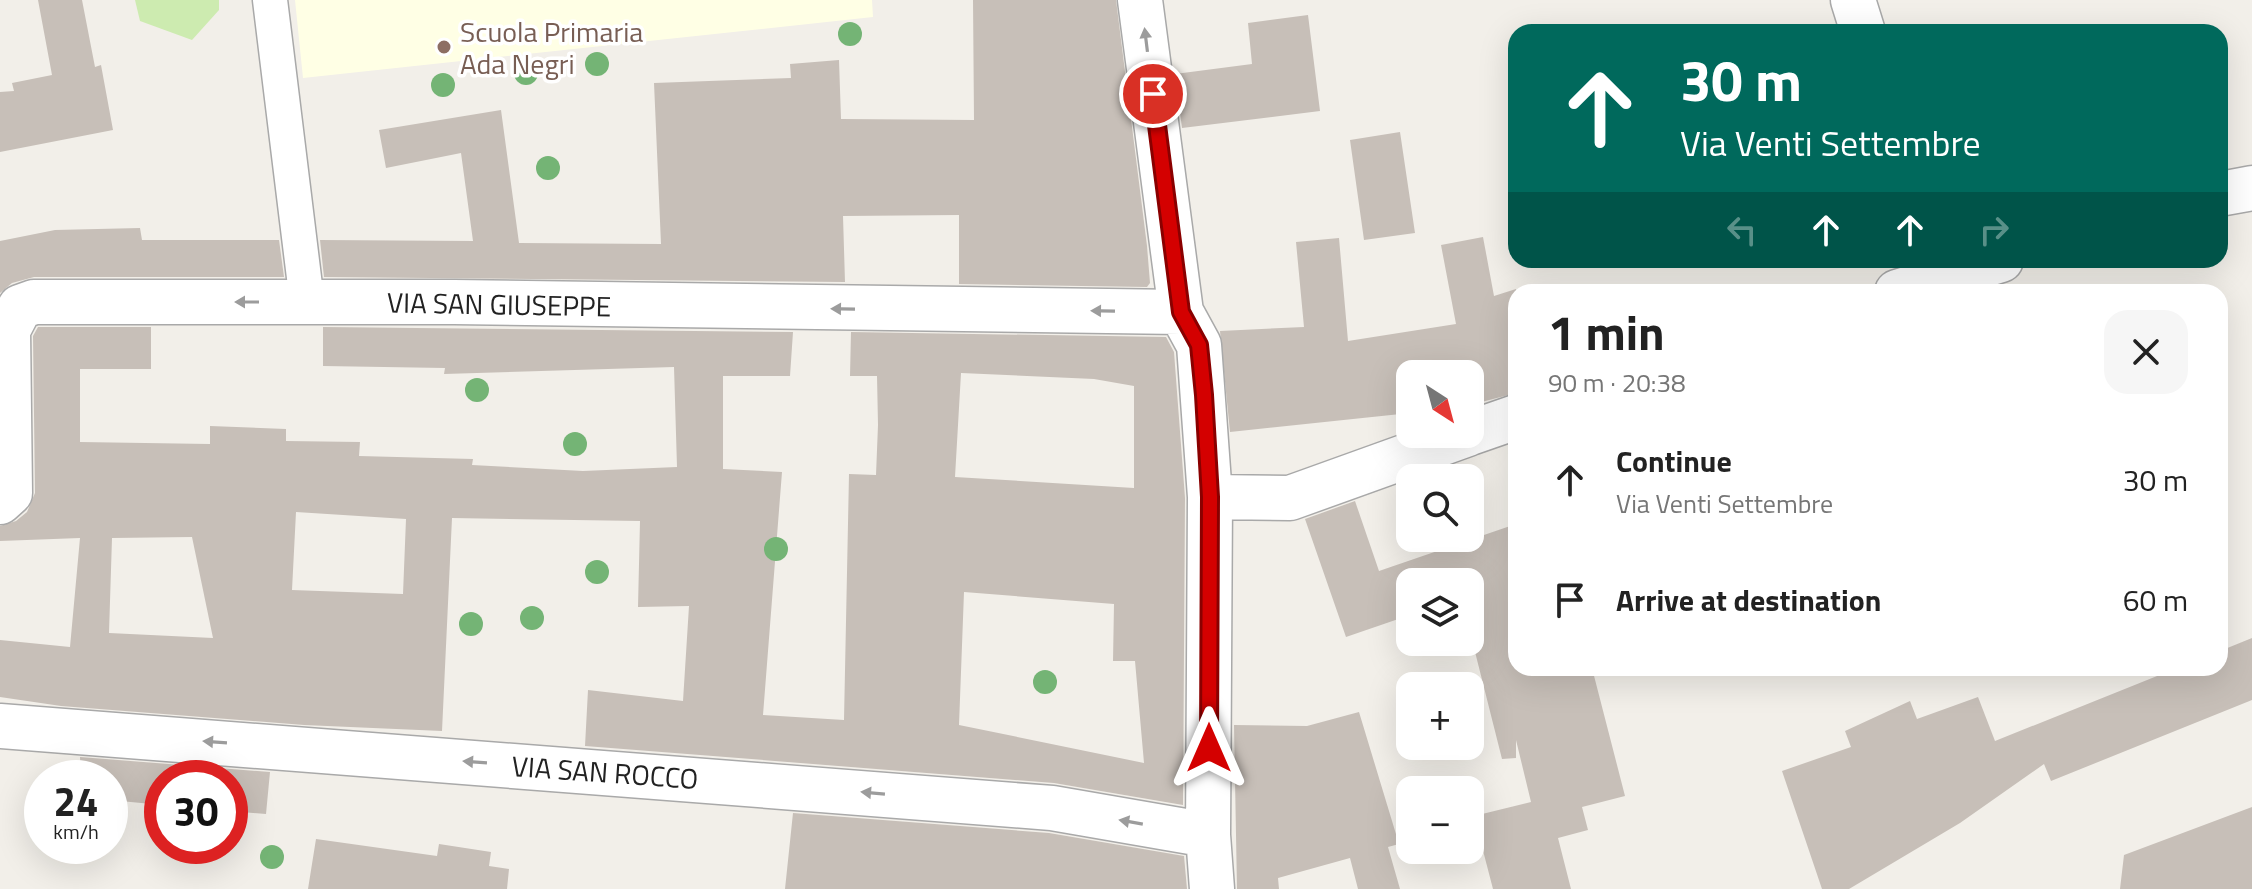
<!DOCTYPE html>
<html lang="en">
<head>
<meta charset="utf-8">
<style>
	:root { --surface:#fff; --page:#f6f6f6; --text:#222; --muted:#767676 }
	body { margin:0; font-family:"Titillium Web",sans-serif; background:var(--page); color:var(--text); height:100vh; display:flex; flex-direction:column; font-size:30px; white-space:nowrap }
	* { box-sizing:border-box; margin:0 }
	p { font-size:26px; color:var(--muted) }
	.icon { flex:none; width:44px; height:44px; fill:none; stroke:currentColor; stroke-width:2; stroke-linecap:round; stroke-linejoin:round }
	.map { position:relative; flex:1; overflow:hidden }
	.details { position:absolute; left:1508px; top:284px; width:720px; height:392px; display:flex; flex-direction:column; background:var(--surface); border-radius:24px; box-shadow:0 8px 32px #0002 }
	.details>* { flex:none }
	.banner { position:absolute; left:1508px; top:24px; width:720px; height:244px; border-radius:24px; box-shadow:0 8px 32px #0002; background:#00695c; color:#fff; overflow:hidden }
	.needle { width:52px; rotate:144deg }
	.controls { position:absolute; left:1396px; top:360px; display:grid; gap:16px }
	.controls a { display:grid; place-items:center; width:88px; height:88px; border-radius:16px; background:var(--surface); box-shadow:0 8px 32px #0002; font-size:40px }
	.speed { position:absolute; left:24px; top:760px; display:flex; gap:16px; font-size:40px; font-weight:700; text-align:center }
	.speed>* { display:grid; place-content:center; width:104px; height:104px; border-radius:50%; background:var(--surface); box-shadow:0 8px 32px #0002; line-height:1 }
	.speed small { font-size:20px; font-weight:400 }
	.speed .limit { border:12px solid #d22; background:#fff; color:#111 }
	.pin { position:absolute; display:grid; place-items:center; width:68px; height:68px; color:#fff; margin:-34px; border:4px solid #fff; border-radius:50%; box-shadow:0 2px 8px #0007 }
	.me { position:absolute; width:88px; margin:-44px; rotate:0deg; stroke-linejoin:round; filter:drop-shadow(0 0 6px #0008) }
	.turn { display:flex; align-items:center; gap:28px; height:168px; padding:0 40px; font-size:36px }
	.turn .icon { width:104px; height:104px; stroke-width:2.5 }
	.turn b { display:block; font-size:56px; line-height:68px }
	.lanes { display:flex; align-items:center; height:76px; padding:0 40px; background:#0003; justify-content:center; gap:40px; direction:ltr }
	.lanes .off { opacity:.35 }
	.round { display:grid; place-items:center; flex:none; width:84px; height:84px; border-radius:24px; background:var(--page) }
	.summary { display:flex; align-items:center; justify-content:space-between; height:136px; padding:0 40px }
	h1 { font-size:48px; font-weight:700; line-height:60px }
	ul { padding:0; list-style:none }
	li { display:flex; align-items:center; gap:24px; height:120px; padding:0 40px }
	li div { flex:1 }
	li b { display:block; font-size:30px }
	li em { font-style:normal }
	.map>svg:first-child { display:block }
</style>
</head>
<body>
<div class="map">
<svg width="2252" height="889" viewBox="0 0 2252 889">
	<rect width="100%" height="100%" fill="#f2efe9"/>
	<path fill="#ffffe5" d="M295 0H872L873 17 303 78Z"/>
	<path fill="#cdebb0" d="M135 0H219V10L192 40 140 21Z"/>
	<path fill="#c7bfb8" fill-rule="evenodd" d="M38 0H82L95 67 101 65 113 130 0 152V92L14 91 12 83 52 75Z
		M973 0H1116L1147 246 1150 283 1147 287 959 284V215L843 216 845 282 324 277 320 240 473 241 461 153 386 168 379 130 501 110 519 243 661 244 654 83 791 78 790 64 839 60 841 119 974 120Z
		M1308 15 1320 111 1182 128 1175 74 1252 64 1248 23Z
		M1400 132 1415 233 1364 240 1350 140Z
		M140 228 142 240H279L284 277H34L12 283 0 293V241L55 230Z
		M1483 237 1494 296 1516 289V393L1470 405V374H1410V413L1230 432 1220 331 1304 327 1296 242 1339 238 1348 341 1456 324 1441 245Z
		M38 327H151V369H80V442L210 444V426L286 429V441L360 442 359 456 473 459 472 465 583 471 677 467 674 367 444 374 445 368 323 366V327L793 332 790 376H723V469L782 472 763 715 844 720 849 474 876 475 878 425 877 376H850L851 332 1166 337 1174 352 1185 498 1183 805 1054 783 585 746 588 690 683 701 689 606 638 607 640 521 452 518 442 731 304 725 61 706 0 697V640L70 647 80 538 0 541V526L16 521 27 512 35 493 33 336ZM961 373 1094 379 1134 386V488L955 477ZM296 512 406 519 403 594 292 590ZM192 537 213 638 109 633 112 538ZM964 592 1114 604 1113 661H1135L1144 763 959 725Z
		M1355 501 1379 571 1516 524V668H1592L1625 796 1582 807 1588 830 1558 838 1571 889H1493L1474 816 1531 802 1516 740V758L1502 759 1470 632V582H1410V615L1346 637 1305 519Z
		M2252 638V700L2051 781 2044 764 1960 823 1849 889H1822L1782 771 1851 747 1845 731 1910 701 1917 719 1978 697 1995 741 2177 668H2220V651Z
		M1359 712 1399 844 1388 847 1400 889H1358L1350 858 1278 878 1279 889H1237L1234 725 1307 726Z
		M80 757 270 772 266 814 230 811V778H162V805L110 800V778H81Z
		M2252 807V889H2120L2124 855Z
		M793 813 1049 833 1184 856 1187 889H785Z
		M316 839 437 856 439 844 491 852 489 866 509 869 507 889H308Z"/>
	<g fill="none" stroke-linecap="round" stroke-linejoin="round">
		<defs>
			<path id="pedestrian" d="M270 0 307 302"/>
			<path id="minor" d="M1140 0 1181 312 1199 345 1210 497 1208 835 1212 889
				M1853 0 1863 32
				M2220 194 2252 188
				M1897 292 2001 260
				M1470 433 1516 417
				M1210 497 1290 498 1468 434
				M0 502 10 493 8 330 20 307 34 302H454L1181 312
				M0 726 1052 808 1208 835"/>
		</defs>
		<use href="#pedestrian" stroke="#a9a9a9" stroke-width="37"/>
		<use href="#minor" stroke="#a9a9a9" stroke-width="47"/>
		<use href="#pedestrian" stroke="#fff" stroke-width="34"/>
		<use href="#minor" stroke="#fff" stroke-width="44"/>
	</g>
	<g fill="#74b475">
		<circle cx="850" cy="34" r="12"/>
		<circle cx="597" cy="64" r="12"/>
		<circle cx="526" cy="73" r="12"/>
		<circle cx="443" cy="85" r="12"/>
		<circle cx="548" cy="168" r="12"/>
		<circle cx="477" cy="390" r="12"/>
		<circle cx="575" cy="444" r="12"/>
		<circle cx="776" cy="549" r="12"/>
		<circle cx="597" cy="572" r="12"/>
		<circle cx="532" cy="618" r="12"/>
		<circle cx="471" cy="624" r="12"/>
		<circle cx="1045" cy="682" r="12"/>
		<circle cx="272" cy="857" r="12"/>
	</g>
	<defs><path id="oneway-solid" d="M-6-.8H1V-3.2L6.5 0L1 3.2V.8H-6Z" transform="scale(2)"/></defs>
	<g fill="#9c9c9c">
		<use href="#oneway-solid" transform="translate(1146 40) rotate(-97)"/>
		<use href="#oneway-solid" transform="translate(247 302) rotate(-180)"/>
		<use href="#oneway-solid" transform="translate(843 309) rotate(-179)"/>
		<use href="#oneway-solid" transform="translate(1103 311) rotate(-179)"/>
		<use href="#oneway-solid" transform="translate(215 742) rotate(-176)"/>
		<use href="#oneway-solid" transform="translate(475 762) rotate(-176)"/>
		<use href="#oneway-solid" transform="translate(873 793) rotate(-175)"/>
		<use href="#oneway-solid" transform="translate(1131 822) rotate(-170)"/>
	</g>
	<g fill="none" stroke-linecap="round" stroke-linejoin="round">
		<defs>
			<path id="route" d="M1153 94 1181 312 1199 345 1204 395 1210 497 1209 748"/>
		</defs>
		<use href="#route" stroke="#8a0000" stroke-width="20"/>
		<use href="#route" stroke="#d40000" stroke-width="14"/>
	</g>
	<circle fill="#8d6e63" stroke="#fff" stroke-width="3" cx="444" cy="47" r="8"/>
	<g text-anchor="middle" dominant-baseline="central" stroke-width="7" stroke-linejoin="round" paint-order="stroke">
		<g font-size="28" fill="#785e54" stroke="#fff" text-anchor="start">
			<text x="460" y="31">Scuola Primaria<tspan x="460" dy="32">Ada Negri</tspan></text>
		</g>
		<g font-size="28" fill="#222" stroke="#fff">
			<text transform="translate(499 304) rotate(1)">VIA SAN GIUSEPPE</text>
			<text transform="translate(605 772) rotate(4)">VIA SAN ROCCO</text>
		</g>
	</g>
</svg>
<div class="controls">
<a><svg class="needle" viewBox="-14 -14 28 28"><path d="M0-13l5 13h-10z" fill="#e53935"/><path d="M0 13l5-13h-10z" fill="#767676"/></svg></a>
<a><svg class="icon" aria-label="search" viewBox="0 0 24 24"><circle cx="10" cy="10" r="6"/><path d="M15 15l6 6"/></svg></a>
<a><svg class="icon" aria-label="layers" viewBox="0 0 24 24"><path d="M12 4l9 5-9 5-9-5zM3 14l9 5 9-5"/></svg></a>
<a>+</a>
<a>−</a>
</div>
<div class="speed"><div>24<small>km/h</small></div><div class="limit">30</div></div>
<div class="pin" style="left:1153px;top:94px;background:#d93025"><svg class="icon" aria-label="arrive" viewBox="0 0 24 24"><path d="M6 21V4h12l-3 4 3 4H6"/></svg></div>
<svg class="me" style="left:1209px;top:748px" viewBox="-20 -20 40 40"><path d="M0-17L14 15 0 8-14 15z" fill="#d40000" stroke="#fff" stroke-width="4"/></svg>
<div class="banner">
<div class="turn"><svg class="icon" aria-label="ahead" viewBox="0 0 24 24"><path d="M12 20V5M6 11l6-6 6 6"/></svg><div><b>30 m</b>Via Venti Settembre</div></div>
<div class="lanes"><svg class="icon off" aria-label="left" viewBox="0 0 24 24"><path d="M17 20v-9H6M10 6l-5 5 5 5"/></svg><svg class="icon" aria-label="ahead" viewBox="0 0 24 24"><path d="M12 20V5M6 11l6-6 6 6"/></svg><svg class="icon" aria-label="ahead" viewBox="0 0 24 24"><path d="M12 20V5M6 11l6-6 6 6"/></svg><svg class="icon off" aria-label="right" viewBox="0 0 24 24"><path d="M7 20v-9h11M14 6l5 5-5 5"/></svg></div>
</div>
<section class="details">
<div class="summary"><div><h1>1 min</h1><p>90 m · 20:38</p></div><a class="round"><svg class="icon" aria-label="close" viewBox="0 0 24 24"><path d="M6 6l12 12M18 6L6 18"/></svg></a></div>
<ul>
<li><svg class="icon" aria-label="ahead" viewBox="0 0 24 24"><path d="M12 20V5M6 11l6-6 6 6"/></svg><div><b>Continue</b><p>Via Venti Settembre</p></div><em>30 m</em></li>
<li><svg class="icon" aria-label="arrive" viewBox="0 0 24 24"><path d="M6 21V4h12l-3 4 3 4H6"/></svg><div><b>Arrive at destination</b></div><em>60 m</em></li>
</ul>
</section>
</div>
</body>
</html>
